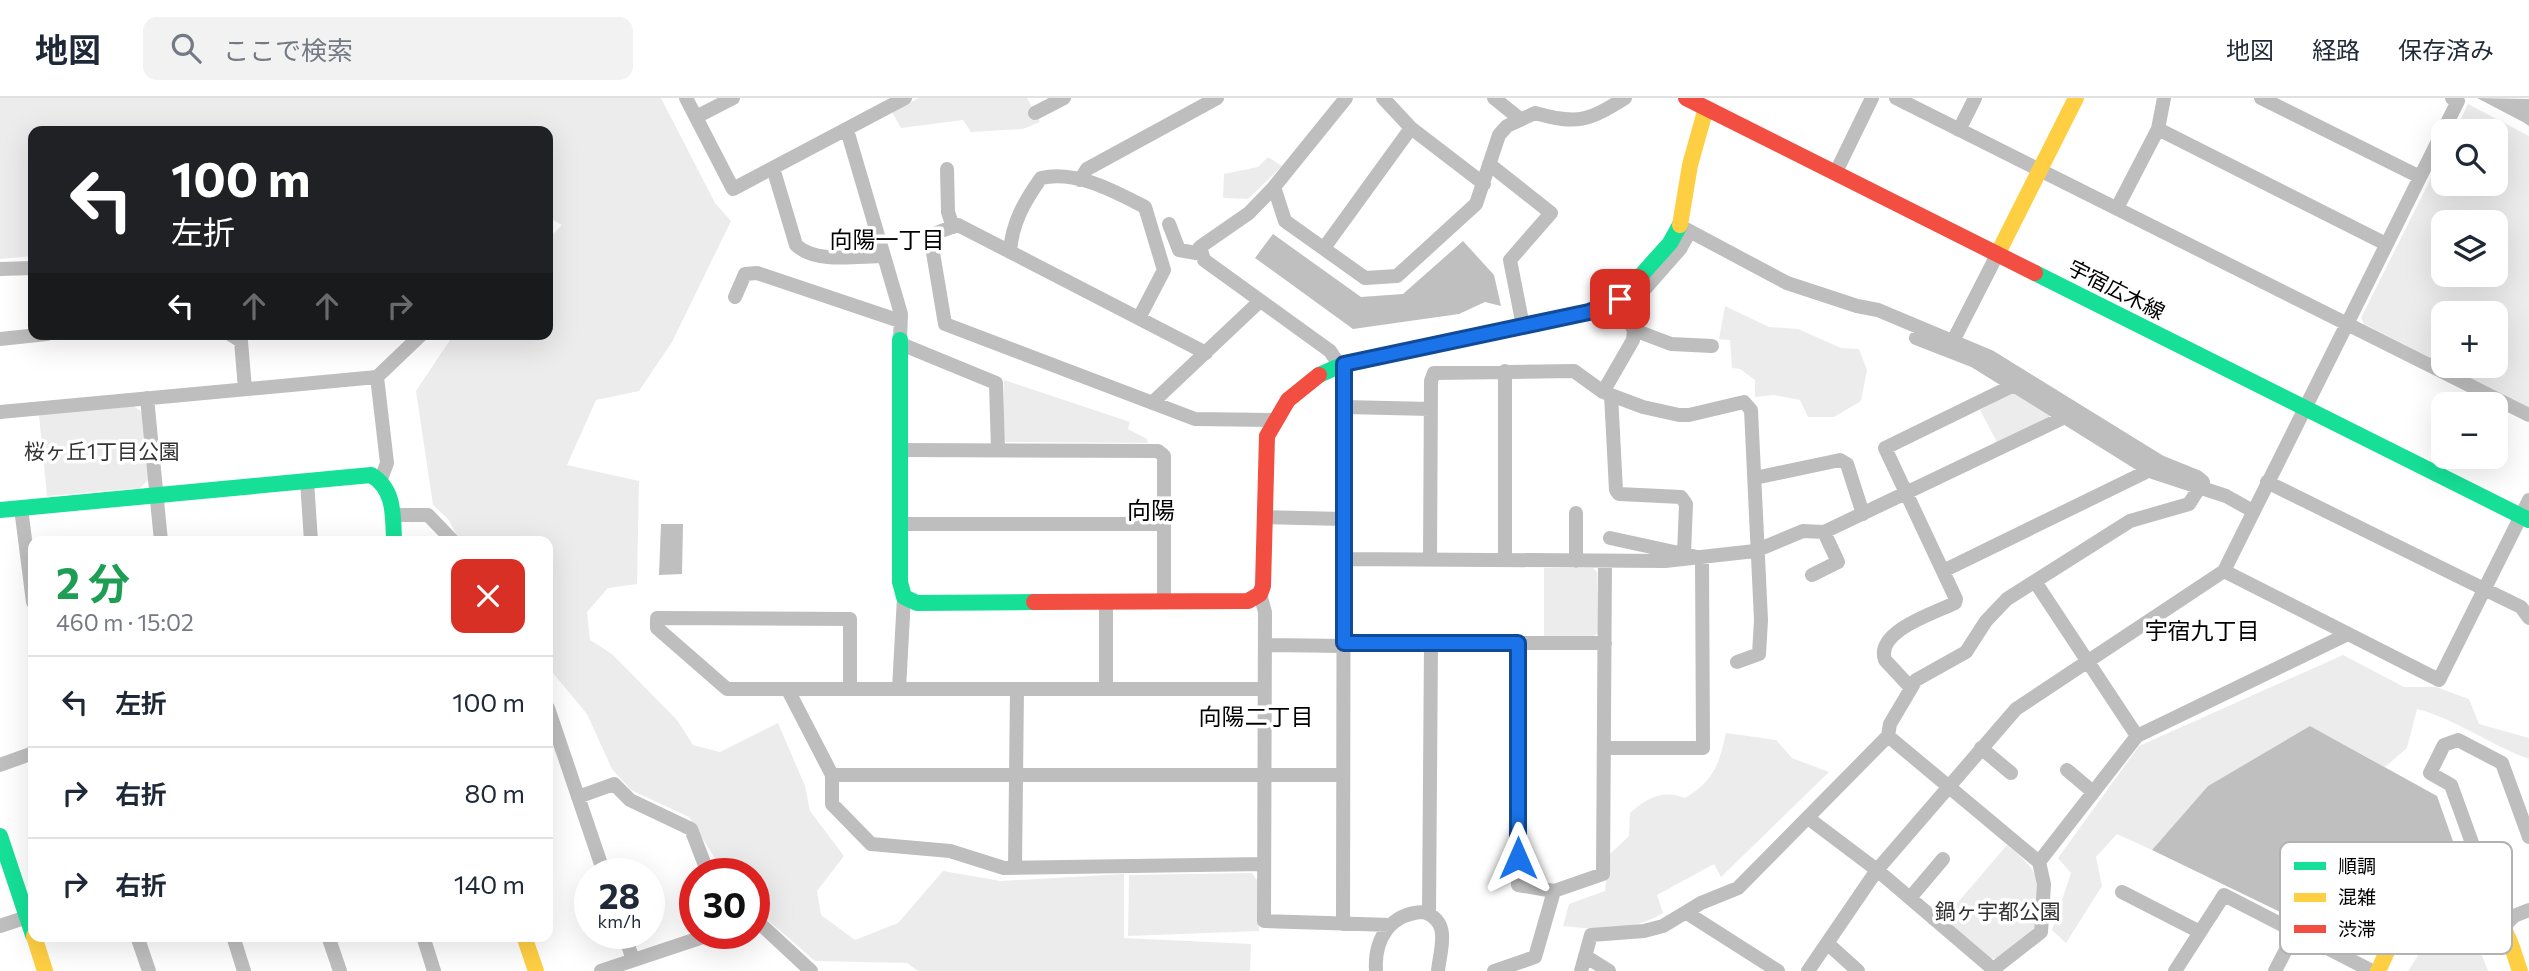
<!DOCTYPE html>
<html lang="ja">
<head>
<meta charset="utf-8">
<style>
	:root { --surface:#fff; --page:#f2f2f3; --text:#1f2937; --muted:#747a83; --line:#e0e1e3 }
	body { margin:0; font-family:Commissioner,"Noto Sans JP",sans-serif; background:var(--page); color:var(--text); height:100vh; display:flex; flex-direction:column; font-size:26px; white-space:nowrap }
	* { box-sizing:border-box; margin:0 }
	p { font-size:23px; color:var(--muted) }
	.icon { flex:none; width:38px; height:38px; fill:none; stroke:currentColor; stroke-width:2; stroke-linecap:round; stroke-linejoin:round }
	.map { position:relative; flex:1; overflow:hidden }
	.drawer { position:absolute; left:28px; top:438px; width:525px; height:406px; display:flex; flex-direction:column; background:var(--surface); border-radius:14px; box-shadow:0 7px 28px #0002 }
	.drawer>* { flex:none }
	.hud { position:absolute; left:28px; top:28px; width:525px; height:214px; border-radius:14px; box-shadow:0 7px 28px #0002; background:#202124; color:#fff; overflow:hidden }
	.controls { position:absolute; left:2431px; top:21px; display:grid; gap:14px }
	.controls a { display:grid; place-items:center; width:77px; height:77px; border-radius:14px; background:var(--surface); box-shadow:0 7px 28px #0002; font-size:35px }
	.speed { position:absolute; left:574px; top:760px; display:flex; gap:14px; font-size:35px; font-weight:700; text-align:center }
	.speed>* { display:grid; place-content:center; width:91px; height:91px; border-radius:50%; background:var(--surface); box-shadow:0 7px 28px #0002; line-height:1 }
	.speed small { font-size:18px; font-weight:400 }
	.speed .limit { border:10px solid #d22; background:#fff; color:#111 }
	.pin { position:absolute; display:grid; place-items:center; width:60px; height:60px; color:#fff; margin:-30px; border-radius:14px; box-shadow:0 4px 10px #0006 }
	.me { position:absolute; width:77px; margin:-38px; rotate:0deg; stroke-linejoin:round; filter:drop-shadow(0 0 5px #0008) }
	.turn { display:flex; align-items:center; gap:24px; height:147px; padding:0 28px; font-size:32px }
	.turn .icon { width:91px; height:91px; stroke-width:2.5 }
	.turn b { display:block; font-size:49px; line-height:60px }
	.lanes { display:flex; align-items:center; height:66px; padding:0 28px; background:#0003; justify-content:center; gap:35px; direction:ltr }
	.lanes .off { opacity:.35 }
	.round { display:grid; place-items:center; flex:none; width:74px; height:74px; border-radius:14px; background:var(--page) }
	.summary { display:flex; align-items:center; justify-content:space-between; height:119px; padding:0 28px }
	h1 { font-size:42px; font-weight:700; line-height:52px; color:#1e9e55 }
	ul { padding:0; list-style:none }
	li { display:flex; align-items:center; gap:21px; height:91px; padding:0 28px; border-top:2px solid var(--line) }
	li div { flex:1 }
	li b { display:block; font-size:26px }
	li em { font-style:normal }
	header { display:flex; align-items:center; gap:42px; box-sizing:border-box; height:98px; padding:0 35px; background:var(--surface); border-bottom:2px solid var(--line) }
	header strong { font-size:33px }
	nav { display:flex; gap:38px; margin-inline-start:auto; font-size:24px }
	.search { width:490px; height:63px; background:var(--page); display:flex; align-items:center; gap:18px; box-sizing:border-box; padding:0 24px; border-radius:14px; color:var(--muted); font-size:26px }
	.map>svg:first-child { display:block }
</style>
</head>
<body>
<header>
<strong>地図</strong>
<div class="search"><svg class="icon" aria-label="search" viewBox="0 0 24 24"><circle cx="10" cy="10" r="6"/><path d="M15 15l6 6"/></svg>ここで検索</div>
<nav><a>地図</a><a>経路</a><a>保存済み</a></nav>
</header>
<div class="map">
<svg width="2529" height="873" viewBox="0 0 2529 873">
	<rect width="100%" height="100%" fill="#fff"/>
	<path fill="#ececec" fill-rule="evenodd" d="M0 0H661L715 105 731 123 672 244 639 293 596 302 567 367 639 383 637 486 608 490 587 514 590 542 612 556 677 622 693 647 720 654 778 625 805 688 810 713 844 758 817 793 821 817 855 842 898 825 943 773 1001 783 1124 776V840L1251 846 1250 873H918L907 865 815 863 754 810V775H724L689 719 631 692 612 671 587 616 548 569V443H460L448 421 433 407 416 293 454 236H548V141L562 127 548 119V33H33V158L0 161Z
		M919 0H1027L1040 24 1023 31 971 34 963 22 901 30 892 14Z
		M2468 6 2529 38V309L2447 268H2496V215H2443V266L2364 226 2361 220 2443 56V86H2496V33H2455ZM2443 124H2496V177H2443Z
		M1268 59 1282 68 1248 101 1223 100 1224 76 1258 69Z
		M1725 208 1769 229 1798 231 1841 250 1859 251 1867 272 1861 303 1834 319H1808L1800 302 1774 297 1755 299V282L1740 271 1732 270 1730 242 1719 241Z
		M1004 282 1130 324 1128 331 1147 341 1148 345 1006 344 1003 339Z
		M2009 295 2016 296 2049 316 2050 321 1998 346 1980 312Z
		M134 308 143 315 149 381 140 390 47 398 39 317Z
		M1544 470H1593L1597 474 1598 535 1592 539H1544Z
		M2343 557 2404 589H2436L2469 601 2479 626 2529 640V661C2490 647 2456 621 2417 611L2407 650 2385 669 2310 628 2208 688 2152 752 2117 736 2096 759 2102 788 2066 845 2052 832 2071 775 2058 760 2139 648Z
		M1726 635 1776 642 1792 660 1829 674 1721 779 1714 766 1657 797 1663 815C1631 834 1599 832 1563 828L1569 806 1605 793 1609 757 1629 738 1630 715C1647 700 1662 691 1685 700 1714 683 1719 666 1726 635Z
		M2007 747C2046 779 2039 782 2034 830L1997 860 1989 861 1942 823Z
		M1252 775 1257 782 1259 833 1128 838 1129 777Z
		M2450 831C2475 837 2480 851 2488 873H2408L2430 839Z"/>
	<path fill="#bfbfbf" d="M2477 0 2529 1V28L2523 24Z
		M1273 136 1361 199 1403 196 1463 143 1494 177 1501 208 1485 204 1459 216 1353 231 1255 160Z
		M661 426H683L682 476 659 477Z
		M2310 628 2437 698 2466 780C2450 788 2445 784 2429 787 2391 793 2375 820 2361 853L2152 752 2208 688Z"/>
	<g fill="none" stroke-linecap="round" stroke-linejoin="round">
		<path stroke="#bebebe" stroke-width="14" d="M686 0 733 91 905 0
			M1346 0 1274 89 1285 123 1365 180 1397 178 1476 106 1499 37 1507 28 1535 15C1578 27 1588 23 1625 0
			M1383 0 1411 30 1484 86
			M1494 0 1520 21
			M1896 0 2529 317
			M2261 0 2420 79
			M1035 15 1064 0
			M696 19 733 0
			M2158 31 2386 146
			M847 32 901 216 900 242
			M1959 32 1975 0
			M1489 66 1551 115 1510 162 1523 228
			M773 70 796 147C816 166 858 158 884 158
			M947 71 948 114 953 129
			M1836 74 1872 0
			M1080 82 1087 71 1217 0
			M1274 89 1249 115 1200 149 1204 162 1330 253 1340 268
			M2117 110 2158 31 2164 0
			M1169 126 1179 152 1202 156
			M1324 150 1411 30
			M1010 154C1012 125 1024 104 1041 80 1076 72 1114 93 1145 109L1164 172 1139 220
			M0 171 33 170
			M735 199 745 176 757 175 900 223
			M1634 232 1671 246 1712 248
			M230 236 241 243 245 291
			M1916 240 1975 263 2153 374 2226 398 2253 413
			M0 241 47 236
			M1953 243 1998 155
			M901 246 996 285 998 352
			M1206 255 958 127 930 137 945 226 1195 321 1274 322
			M377 279 387 365 381 381
			M1603 294 1633 242 1634 232 1626 218 1630 208 1680 151 1690 133
			M1611 297 1616 392 1619 396 1681 399 1686 406 1684 456
			M147 300 161 443
			M1152 305 1260 203
			M1344 309 1431 311
			M0 314 377 279 422 236
			M901 352 1158 353 1164 358V504
			M1755 380 1840 362 1847 366 1863 416
			M307 383 311 443
			M2267 384 2484 491 2521 509 2529 520
			M21 410 33 504
			M392 417H428L453 443
			M1264 419 1344 421
			M900 426H1164
			M1344 461 1665 463 1755 453 1803 433 1824 434 2065 319
			M1430 462 1431 283 1434 275 1574 273 1603 294 1643 309 1679 317H1689L1744 304 1751 312 1761 522 1759 556 1737 564
			M1505 462V273
			M1576 463V415
			M1943 473 2150 372
			M2224 473 2439 582 2529 402
			M1812 477 1838 464 1824 434
			M2036 485 2137 638
			M1260 496 1265 514 1264 823 1391 827
			M1344 545H1605
			M1518 545V787L1554 793 1603 776 1605 463
			M1265 547 1344 548
			M1911 590 1885 562C1875 533 1935 515 1955 505L1956 501 1885 350 2014 287
			M850 591V521L657 520V530L727 591H1264
			M899 591 904 499
			M1106 591V504
			M788 592 832 677V706L871 746 950 753 1004 770 1264 766
			M548 610 604 775
			M1888 638 2039 764
			M1604 650H1703L1702 460 1610 440
			M1981 650 2011 675
			M0 667 33 655
			M2067 672 2093 694
			M832 677H1343
			M578 699 614 686 630 702 691 731 708 775
			M1808 720 1877 772 1993 871
			M1015 770 1017 591
			M2122 794 2200 834
			M1910 800 1943 761
			M1687 815 1778 873
			M1429 816 1431 545
			M2491 817 2492 800 2451 687 2430 675 2444 647 2458 642 2502 665 2529 739
			M754 820 811 873
			M1343 826 1344 266
			M0 828 27 819
			M2502 831 2514 818 2529 812
			M624 835 633 862
			M137 838 149 873
			M233 838 244 873
			M328 838 340 873
			M423 838 434 873
			M1827 845 1858 873
			M1585 858 1609 873
			M601 873 715 835
			M1376 873C1374 841 1390 815 1424 814 1452 824 1440 851 1438 873
			M1494 873 1535 859 1554 793
			M1581 873 1591 837 1644 833 1663 828 1701 805 1738 790 1888 638 1890 626 1916 582 1966 554 1986 523 2007 501 2130 423 2189 406 2203 384 2197 379 2160 364 1990 259 1878 212 1857 208 1787 185 1680 128
			M1808 873 1877 772 2016 611 2224 473 2458 3 2452 0
			M1991 873 2041 834 2044 786 2039 764 2137 638 2348 536
			M2175 873 2224 797 2372 873
			M2275 873 2295 834"/>
		<path stroke="#16e098" stroke-width="16" d="M2035 175 2529 422
			M900 242V484L904 499 917 505 1034 504
			M1319 277 1344 266 1589 214 1620 201 1670 145 1680 127
			M0 412 371 377C395 391 393 418 394 443
			M0 738 33 837"/>
		<path stroke="#ffcf43" stroke-width="16" d="M1680 127 1690 67 1706 10
			M1998 155 2076 0
			M34 838 45 873
			M524 838 536 873
			M2378 873C2386 857 2392 838 2404 825 2432 796 2481 798 2504 832 2512 844 2515 860 2520 873"/>
		<path stroke="#f24e42" stroke-width="16" d="M1686 0 2035 175
			M1034 504 1248 503 1260 496 1263 488 1267 338 1288 302 1319 277"/>
	</g>
	<g fill="none" stroke-linecap="round" stroke-linejoin="round">
		<defs>
			<path id="route" d="M1518 760V545H1344V266L1589 214 1620 201"/>
		</defs>
		<use href="#route" stroke="#114b97" stroke-width="18"/>
		<use href="#route" stroke="#1a73e8" stroke-width="12"/>
	</g>
	<g text-anchor="middle" dominant-baseline="central" stroke-width="7" stroke-linejoin="round" paint-order="stroke">
		<g font-size="21" fill="#000" stroke="#fff">
			<text transform="translate(2117 191) rotate(27)">宇宿広木線</text>
		</g>
		<g font-size="21" fill="#333" stroke="#fff">
			<text x="102" y="352">桜ヶ丘1丁目公園</text>
			<text x="1998" y="812">鍋ヶ宇都公園</text>
		</g>
		<g font-size="23" fill="#000" stroke="#fff">
			<text x="887" y="141">向陽一丁目</text>
			<text x="2202" y="532">宇宿九丁目</text>
			<text x="1256" y="618">向陽二丁目</text>
		</g>
		<g font-size="24" fill="#000" stroke="#fff">
			<text x="1151" y="411">向陽</text>
		</g>
	</g>
	<rect x="2280" y="744" width="232" height="112" rx="10" fill="#fff" stroke="#b2b2b2" stroke-width="2"/>
	<rect x="2294" y="764" width="32" height="8" fill="#16e098"/>
	<rect x="2294" y="795" width="32" height="9" fill="#ffcf43"/>
	<rect x="2294" y="827" width="32" height="8" fill="#f24e42"/>
	<g font-size="19" fill="#000">
		<text x="2338" y="775">順調</text>
		<text x="2338" y="806">混雑</text>
		<text x="2338" y="838">渋滞</text>
	</g>
</svg>
<div class="controls">
<a><svg class="icon" aria-label="search" viewBox="0 0 24 24"><circle cx="10" cy="10" r="6"/><path d="M15 15l6 6"/></svg></a>
<a><svg class="icon" aria-label="layers" viewBox="0 0 24 24"><path d="M12 4l9 5-9 5-9-5zM3 14l9 5 9-5"/></svg></a>
<a>+</a>
<a>−</a>
</div>
<div class="speed"><div>28<small>km/h</small></div><div class="limit">30</div></div>
<div class="pin" style="left:1620px;top:201px;background:#d93025"><svg class="icon" aria-label="arrive" viewBox="0 0 24 24"><path d="M6 21V4h12l-3 4 3 4H6"/></svg></div>
<svg class="me" style="left:1518px;top:760px" viewBox="-20 -20 40 40"><path d="M0-17L14 15 0 8-14 15z" fill="#1a73e8" stroke="#fff" stroke-width="4"/></svg>
<div class="hud">
<div class="turn"><svg class="icon" aria-label="left" viewBox="0 0 24 24"><path d="M17 20v-9H6M10 6l-5 5 5 5"/></svg><div><b>100 m</b>左折</div></div>
<div class="lanes"><svg class="icon" aria-label="left" viewBox="0 0 24 24"><path d="M17 20v-9H6M10 6l-5 5 5 5"/></svg><svg class="icon off" aria-label="ahead" viewBox="0 0 24 24"><path d="M12 20V5M6 11l6-6 6 6"/></svg><svg class="icon off" aria-label="ahead" viewBox="0 0 24 24"><path d="M12 20V5M6 11l6-6 6 6"/></svg><svg class="icon off" aria-label="right" viewBox="0 0 24 24"><path d="M7 20v-9h11M14 6l5 5-5 5"/></svg></div>
</div>
<section class="drawer">
<div class="summary"><div><h1>2 分</h1><p>460 m · 15:02</p></div><a class="round" style="background:#d93025;color:#fff"><svg class="icon" aria-label="close" viewBox="0 0 24 24"><path d="M6 6l12 12M18 6L6 18"/></svg></a></div>
<ul>
<li><svg class="icon" aria-label="left" viewBox="0 0 24 24"><path d="M17 20v-9H6M10 6l-5 5 5 5"/></svg><div><b>左折</b></div><em>100 m</em></li>
<li><svg class="icon" aria-label="right" viewBox="0 0 24 24"><path d="M7 20v-9h11M14 6l5 5-5 5"/></svg><div><b>右折</b></div><em>80 m</em></li>
<li><svg class="icon" aria-label="right" viewBox="0 0 24 24"><path d="M7 20v-9h11M14 6l5 5-5 5"/></svg><div><b>右折</b></div><em>140 m</em></li>
</ul>
</section>
</div>
</body>
</html>
